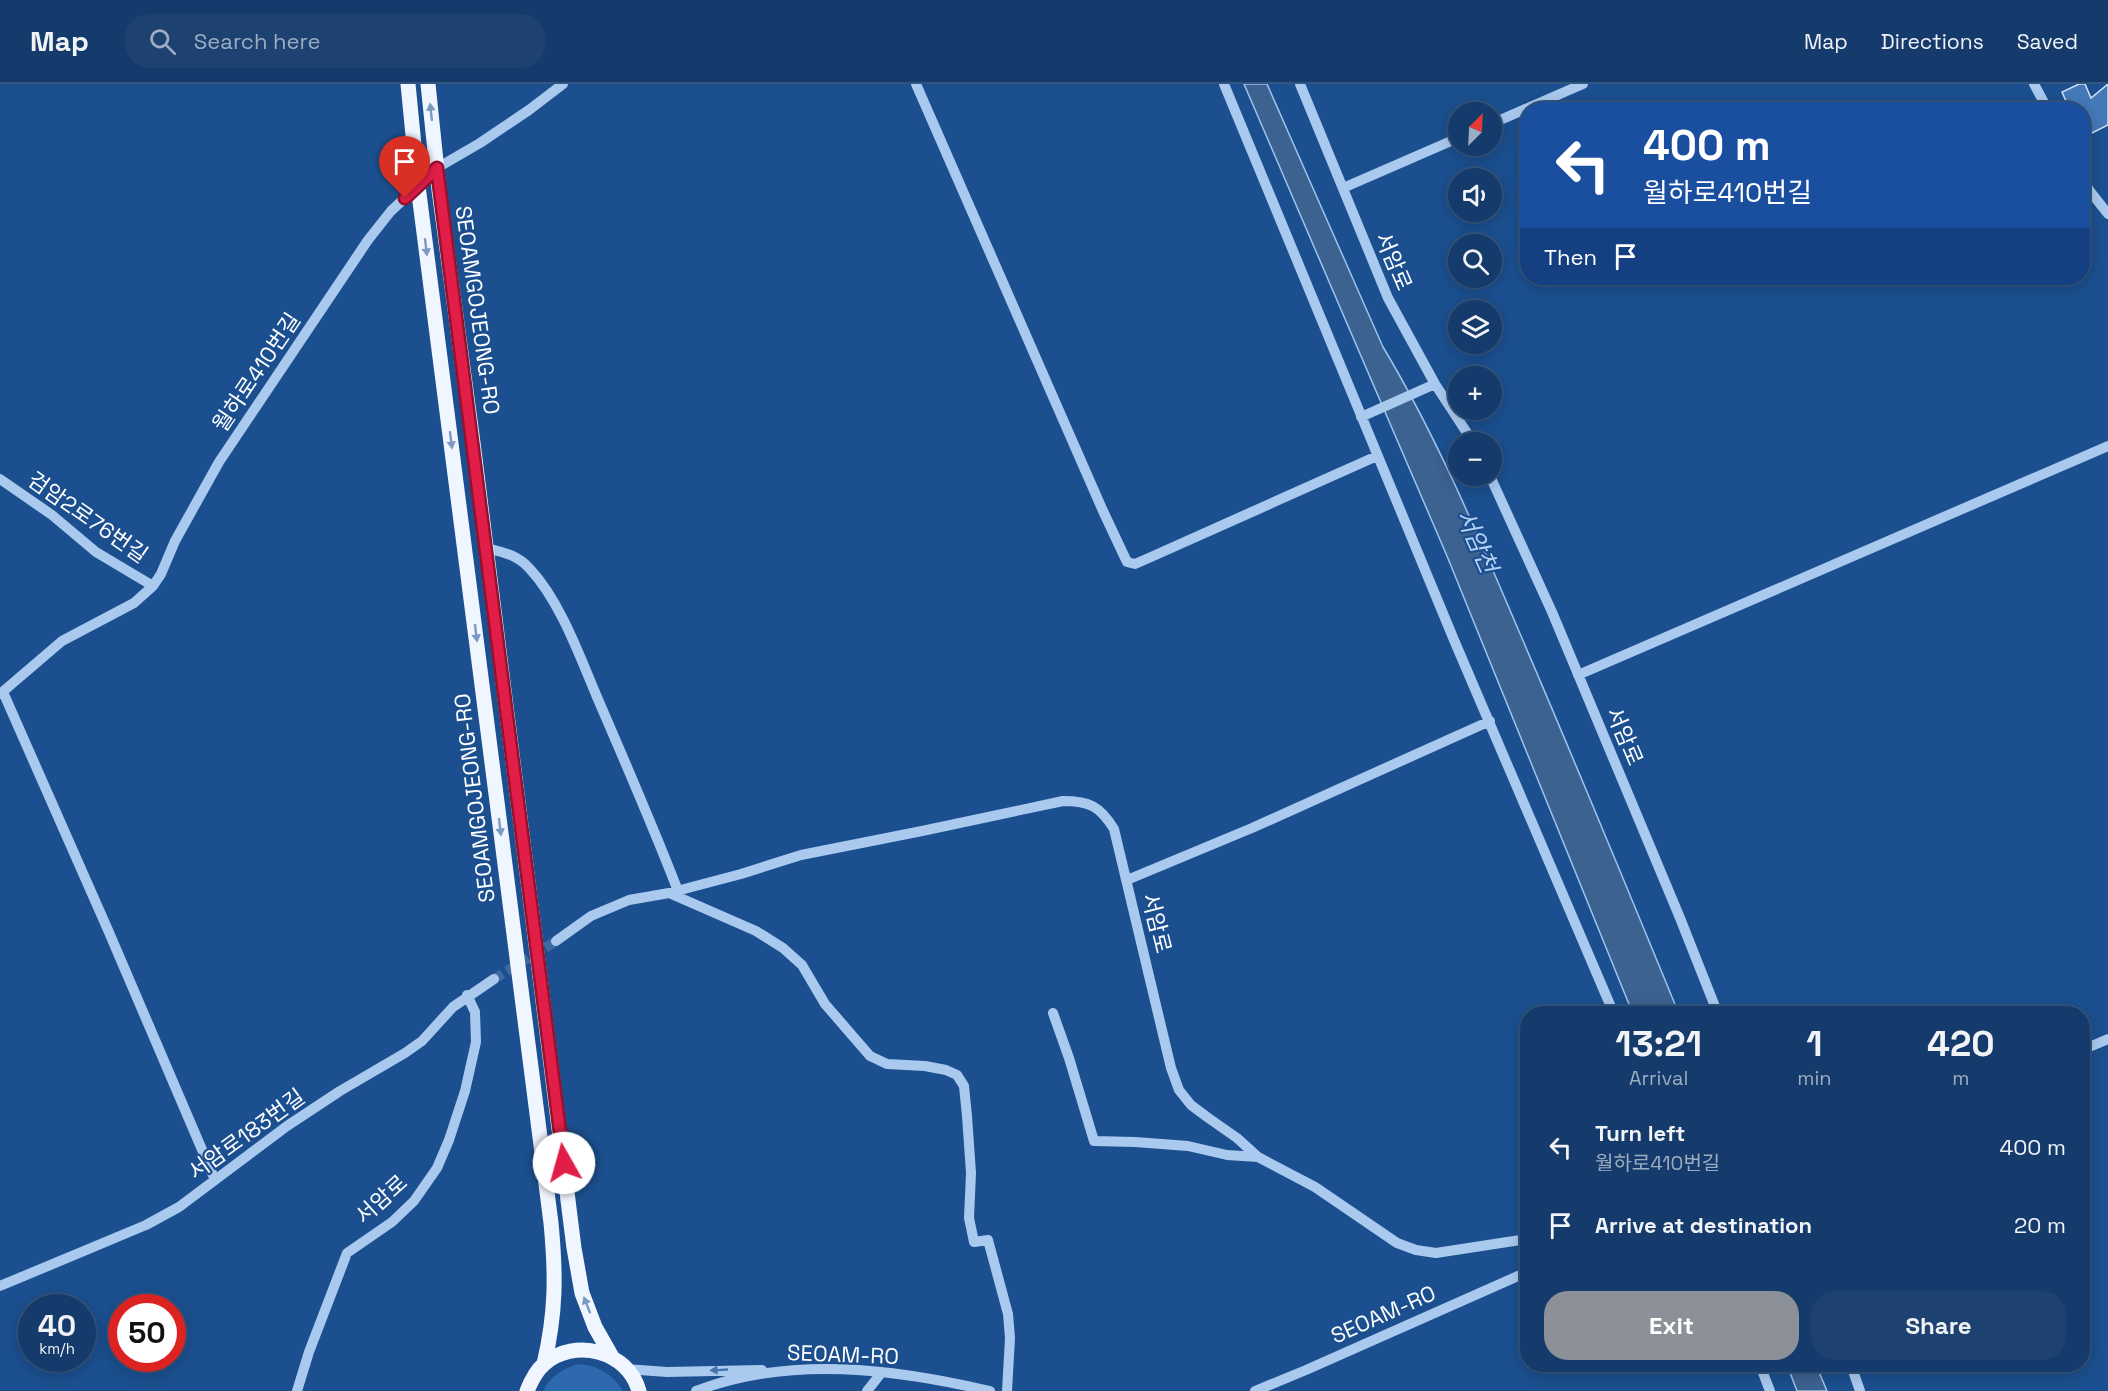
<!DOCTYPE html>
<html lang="en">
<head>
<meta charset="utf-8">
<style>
	:root { --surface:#143b6b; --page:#1d4271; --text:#f1f3f6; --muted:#9dadc1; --line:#33557e; --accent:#8c9099 }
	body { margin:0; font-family:"Space Grotesk","Noto Sans KR",sans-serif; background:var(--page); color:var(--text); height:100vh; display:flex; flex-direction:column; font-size:22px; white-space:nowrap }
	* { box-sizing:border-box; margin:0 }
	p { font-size:20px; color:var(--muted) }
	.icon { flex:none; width:33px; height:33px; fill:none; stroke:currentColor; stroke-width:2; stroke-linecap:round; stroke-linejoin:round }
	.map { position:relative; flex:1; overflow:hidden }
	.drawer { position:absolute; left:1520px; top:922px; width:570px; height:366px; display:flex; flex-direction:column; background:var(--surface); border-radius:24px; box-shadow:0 3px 15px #0003,0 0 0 2px var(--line) }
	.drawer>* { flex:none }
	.top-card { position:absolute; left:1520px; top:18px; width:570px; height:183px; border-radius:24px; box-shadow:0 3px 15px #0003,0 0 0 2px var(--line); background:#1a4fa0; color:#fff; overflow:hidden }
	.needle { width:39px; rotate:24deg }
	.buttons { position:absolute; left:1448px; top:18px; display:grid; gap:12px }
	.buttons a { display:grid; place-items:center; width:54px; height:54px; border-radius:50%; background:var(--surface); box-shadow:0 3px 15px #0003,0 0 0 2px var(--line); font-size:30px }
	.speed { position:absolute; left:18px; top:1210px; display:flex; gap:12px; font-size:30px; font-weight:700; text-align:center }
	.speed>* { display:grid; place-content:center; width:78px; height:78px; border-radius:50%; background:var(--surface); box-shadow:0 3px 15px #0003,0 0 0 2px var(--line); line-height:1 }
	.speed small { font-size:15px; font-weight:400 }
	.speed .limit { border:9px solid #d22; background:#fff; color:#111 }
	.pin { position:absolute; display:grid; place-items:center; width:51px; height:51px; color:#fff; margin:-62px -26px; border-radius:50% 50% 50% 0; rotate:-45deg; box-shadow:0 0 6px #0007 }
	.pin .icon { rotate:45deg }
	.me { position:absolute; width:66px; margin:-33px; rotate:353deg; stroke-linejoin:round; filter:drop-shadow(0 0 4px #0008) }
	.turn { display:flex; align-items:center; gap:21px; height:126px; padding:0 24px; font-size:27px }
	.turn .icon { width:78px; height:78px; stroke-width:2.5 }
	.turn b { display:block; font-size:42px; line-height:51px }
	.then { display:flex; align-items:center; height:57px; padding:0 24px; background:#0003; gap:12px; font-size:22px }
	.eta { display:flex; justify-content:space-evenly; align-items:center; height:102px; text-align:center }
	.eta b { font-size:36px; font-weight:700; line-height:42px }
	.button { display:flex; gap:12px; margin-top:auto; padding:12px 24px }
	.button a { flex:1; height:69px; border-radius:24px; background:var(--accent); color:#fff; font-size:24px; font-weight:700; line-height:69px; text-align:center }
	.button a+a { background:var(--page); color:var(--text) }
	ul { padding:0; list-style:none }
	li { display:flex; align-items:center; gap:18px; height:78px; padding:0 24px }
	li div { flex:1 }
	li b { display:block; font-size:22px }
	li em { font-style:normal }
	header { display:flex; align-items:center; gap:36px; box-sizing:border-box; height:84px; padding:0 30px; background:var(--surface); border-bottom:2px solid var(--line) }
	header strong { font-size:28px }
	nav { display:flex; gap:33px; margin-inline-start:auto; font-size:21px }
	.search { width:420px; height:54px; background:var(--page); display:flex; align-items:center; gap:15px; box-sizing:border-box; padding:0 21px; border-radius:24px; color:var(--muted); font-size:22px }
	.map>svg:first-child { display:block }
</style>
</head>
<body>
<header>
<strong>Map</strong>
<div class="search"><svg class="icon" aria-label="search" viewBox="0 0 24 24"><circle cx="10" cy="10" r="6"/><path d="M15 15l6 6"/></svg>Search here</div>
<nav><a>Map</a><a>Directions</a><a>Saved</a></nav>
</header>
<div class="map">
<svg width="2108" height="1307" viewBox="0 0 2108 1307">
	<rect width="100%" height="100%" fill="#1b4f8f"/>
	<path fill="#2e69ad" d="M578 1280C599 1282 611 1289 623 1307H543C550 1292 563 1285 578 1280Z"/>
	<path fill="#3c6290" stroke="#9cc4f0" stroke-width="1.5" d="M1244 0H1267L1383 263C1437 353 1477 449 1518 545 1573 673 1626 801 1679 930H1633L1447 472Z
		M1787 1281H1816L1827 1307H1797Z"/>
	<path fill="#4478b7" stroke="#cfe3fa" stroke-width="1.5" d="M2079 0H2085L2091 14 2108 0V41L2082 54V26H2070L2062 8Z"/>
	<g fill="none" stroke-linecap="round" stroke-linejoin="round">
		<path stroke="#3d69a0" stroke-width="10" stroke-dasharray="10 5" stroke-linecap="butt" d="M494 895 556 857"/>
		<path stroke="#a9c9ee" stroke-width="10" d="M916 0 1103 427 1127 478 1135 480 1151 473 1377 372
			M1224 0 1454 556 1614 930
			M1300 0 1388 214 1435 300 1473 358
			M2034 0 2048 26
			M1491 40 1583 0
			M2082 92 2089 106 2108 130
			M1343 104 1458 54
			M1361 333 1435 300
			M1490 392 1552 528 1680 834 1718 930
			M0 395 52 431 96 468 153 502
			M486 464C503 468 518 471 530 485 560 517 580 573 597 613 625 678 653 742 678 807
			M1578 591 2108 362
			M3 608 108 846 215 1096
			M0 610 62 557 134 519 153 502 161 490 175 457 219 378 368 156 391 127 437 84 480 59 529 26 563 0
			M1127 796 1252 744 1490 637
			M669 809 756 847 783 864 802 881 825 920 870 972 887 980 925 982 946 986 957 991 964 1002 967 1032 971 1089 969 1134 974 1158 988 1156 1008 1230 1010 1254 1007 1307
			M556 857 591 832 629 816 669 809 741 790 801 771 922 747 1063 717C1089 717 1100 722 1114 745L1171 984 1179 1006 1191 1021 1207 1033 1237 1054 1258 1073 1315 1103 1397 1159 1416 1166 1436 1169 1527 1155
			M1053 929 1069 974 1094 1057 1135 1058 1188 1062 1227 1071 1258 1073
			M2082 966 2108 955
			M0 1202 146 1141 179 1123 287 1042 340 1007 405 969 422 957 453 923 494 895
			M1760 1281 1770 1307
			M1851 1281 1860 1307
			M626 1285 667 1288 762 1286
			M297 1307 309 1268 347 1169 392 1138 414 1117 437 1084 449 1056 465 1007 476 958 475 928 467 911
			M696 1307C790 1271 895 1285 990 1307
			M867 1307 882 1288
			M1255 1307 1306 1286 1527 1188"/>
		<path stroke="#f0f6ff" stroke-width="15" d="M408 0 418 102 551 1139C556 1191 556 1229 544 1280
			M428 0 439 106 472 351 574 1164 582 1209 595 1243 612 1273
			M527 1307C531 1297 536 1287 544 1280 575 1253 628 1267 639 1307"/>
	</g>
	<defs><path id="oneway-solid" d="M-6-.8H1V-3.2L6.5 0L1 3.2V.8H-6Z" transform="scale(1.5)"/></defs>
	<g fill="#7b9ac1">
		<use href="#oneway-solid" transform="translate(431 28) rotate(-96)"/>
		<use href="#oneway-solid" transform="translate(426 163) rotate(83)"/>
		<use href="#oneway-solid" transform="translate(451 356) rotate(83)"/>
		<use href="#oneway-solid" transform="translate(476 549) rotate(83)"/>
		<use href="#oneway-solid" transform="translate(500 743) rotate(83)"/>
		<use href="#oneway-solid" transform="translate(587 1221) rotate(-111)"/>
	</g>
	<use fill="#4674ac" href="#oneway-solid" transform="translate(719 1286) rotate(177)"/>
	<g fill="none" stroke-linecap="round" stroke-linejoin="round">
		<defs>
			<path id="route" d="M405 114 437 84 564 1079"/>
		</defs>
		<use href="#route" stroke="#92132f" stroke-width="15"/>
		<use href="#route" stroke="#e11d48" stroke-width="10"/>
	</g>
	<g text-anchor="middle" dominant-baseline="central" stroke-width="4.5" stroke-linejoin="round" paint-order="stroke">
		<g font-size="22" fill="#fff" stroke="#1b4f8f">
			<text transform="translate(1394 177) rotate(67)">서암로</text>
			<text transform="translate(478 226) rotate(82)">SEOAMGOJEONG-RO</text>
			<text transform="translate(256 288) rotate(-56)">월하로410번길</text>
			<text transform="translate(88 433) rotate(35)">검암2로76번길</text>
			<text transform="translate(1625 652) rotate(67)">서암로</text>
			<text transform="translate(474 714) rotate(-97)">SEOAMGOJEONG-RO</text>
			<text transform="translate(1157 839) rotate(76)">서암로</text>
			<text transform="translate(246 1050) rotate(-36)">서암로183번길</text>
			<text transform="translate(381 1115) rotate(-42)">서암로</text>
			<text transform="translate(1383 1230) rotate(-24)">SEOAM-RO</text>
			<text transform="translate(843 1270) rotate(2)">SEOAM-RO</text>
		</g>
		<g font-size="24" font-style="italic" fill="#b5d3f5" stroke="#1b4f8f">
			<text transform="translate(1477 457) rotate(66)">서암천</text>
		</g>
	</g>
</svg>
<div class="buttons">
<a><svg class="needle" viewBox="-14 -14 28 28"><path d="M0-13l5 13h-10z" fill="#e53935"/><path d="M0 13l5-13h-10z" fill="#9dadc1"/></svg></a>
<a><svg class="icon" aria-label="sound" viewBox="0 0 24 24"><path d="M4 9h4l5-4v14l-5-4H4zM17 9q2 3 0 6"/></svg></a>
<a><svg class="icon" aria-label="search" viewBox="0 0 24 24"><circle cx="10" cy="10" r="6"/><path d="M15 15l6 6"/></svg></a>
<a><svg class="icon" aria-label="layers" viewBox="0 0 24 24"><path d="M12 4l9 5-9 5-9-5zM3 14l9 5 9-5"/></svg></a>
<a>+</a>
<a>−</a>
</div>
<div class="speed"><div>40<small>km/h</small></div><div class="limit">50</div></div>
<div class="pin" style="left:405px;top:114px;background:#d93025"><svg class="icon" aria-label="arrive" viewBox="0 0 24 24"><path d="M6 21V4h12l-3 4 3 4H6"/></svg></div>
<svg class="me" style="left:564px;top:1079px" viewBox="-20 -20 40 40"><circle r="19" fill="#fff"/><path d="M0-13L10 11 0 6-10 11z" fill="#e11d48"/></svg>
<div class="top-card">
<div class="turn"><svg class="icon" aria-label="left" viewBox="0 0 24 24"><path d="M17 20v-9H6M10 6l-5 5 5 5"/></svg><div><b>400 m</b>월하로410번길</div></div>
<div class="then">Then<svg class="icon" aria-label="arrive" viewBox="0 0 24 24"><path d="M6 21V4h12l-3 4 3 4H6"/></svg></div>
</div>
<section class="drawer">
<div class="eta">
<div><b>13:21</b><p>Arrival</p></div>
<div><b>1</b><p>min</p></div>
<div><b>420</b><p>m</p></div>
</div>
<ul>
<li><svg class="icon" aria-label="left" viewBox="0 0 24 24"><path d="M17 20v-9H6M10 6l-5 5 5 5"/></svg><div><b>Turn left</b><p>월하로410번길</p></div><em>400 m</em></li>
<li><svg class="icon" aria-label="arrive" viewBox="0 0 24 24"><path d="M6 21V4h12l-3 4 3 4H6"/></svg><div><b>Arrive at destination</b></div><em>20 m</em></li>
</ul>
<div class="button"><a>Exit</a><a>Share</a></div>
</section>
</div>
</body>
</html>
